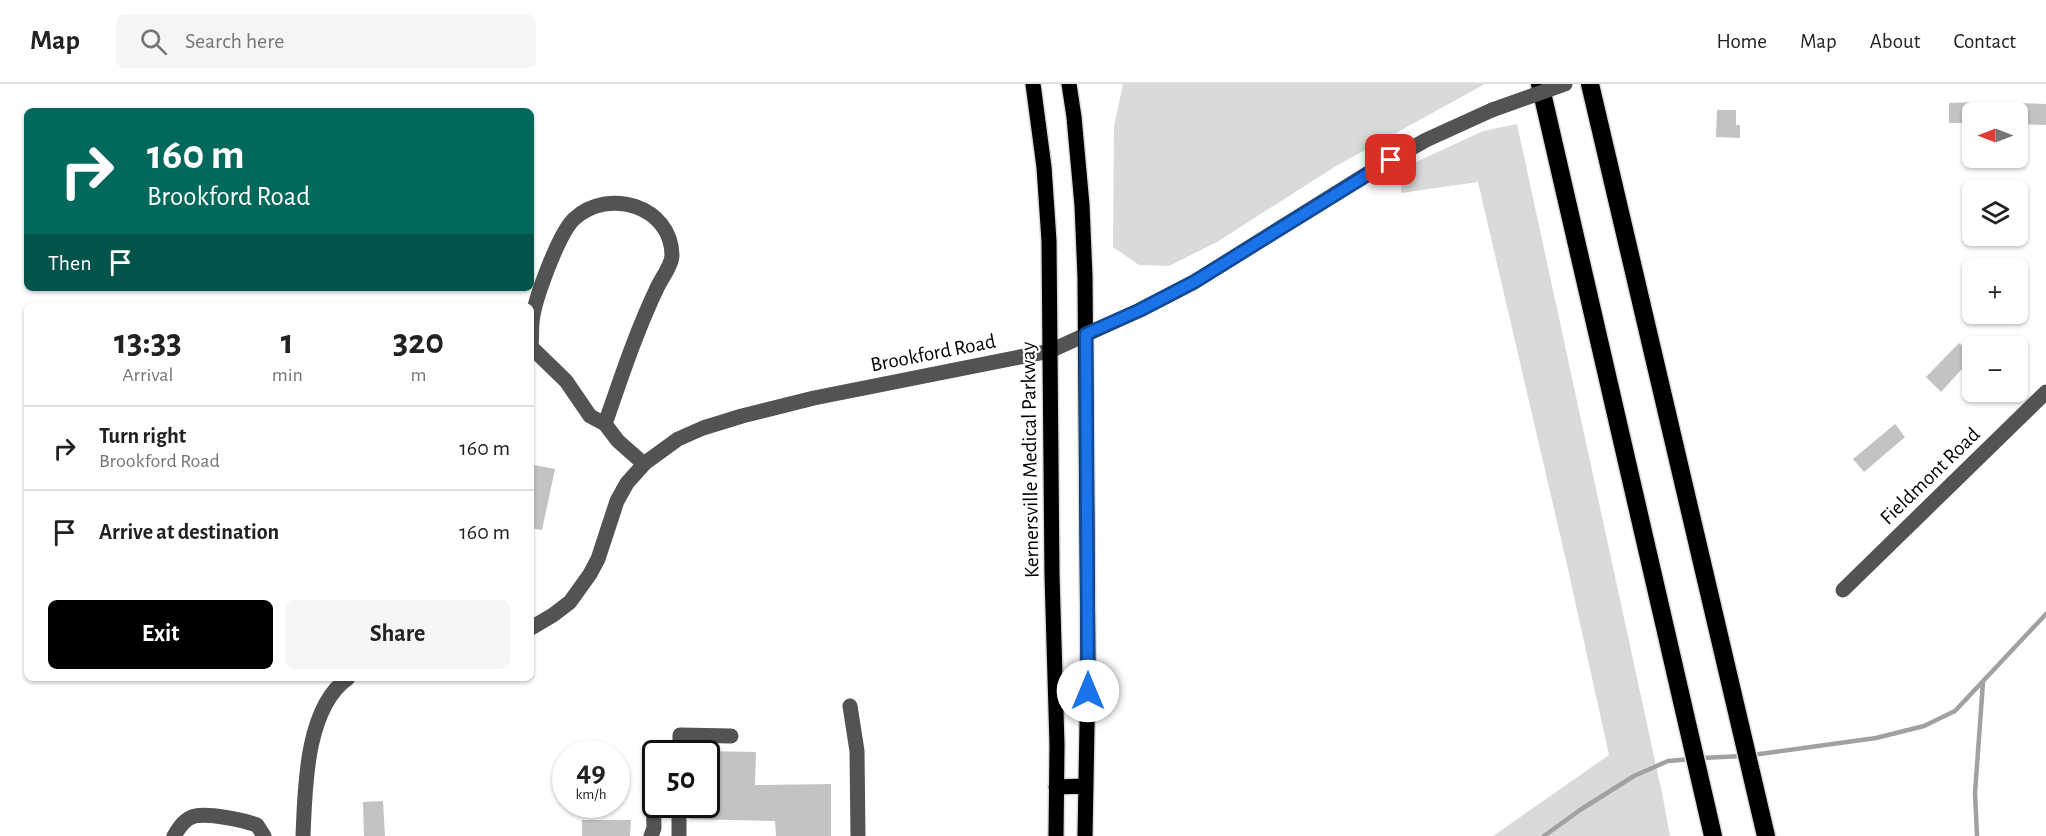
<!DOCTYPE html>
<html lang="en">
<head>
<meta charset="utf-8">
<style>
	:root { --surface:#fff; --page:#f6f6f6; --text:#222; --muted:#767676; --line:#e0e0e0; --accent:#000 }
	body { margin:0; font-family:"Alegreya Sans",sans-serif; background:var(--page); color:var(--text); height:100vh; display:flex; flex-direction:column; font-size:22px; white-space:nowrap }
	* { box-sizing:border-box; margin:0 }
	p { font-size:20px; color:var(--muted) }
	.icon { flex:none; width:33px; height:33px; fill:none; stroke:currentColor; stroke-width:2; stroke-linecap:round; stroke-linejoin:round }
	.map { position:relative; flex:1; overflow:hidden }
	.details { position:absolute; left:24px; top:219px; width:510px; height:378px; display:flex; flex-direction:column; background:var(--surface); border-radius:9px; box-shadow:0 2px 4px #0004 }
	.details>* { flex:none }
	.guide { position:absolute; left:24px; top:24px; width:510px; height:183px; border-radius:9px; box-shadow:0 2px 4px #0004; background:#00695c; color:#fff; overflow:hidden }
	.needle { width:39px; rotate:270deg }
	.fabs { position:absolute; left:1962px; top:18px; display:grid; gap:12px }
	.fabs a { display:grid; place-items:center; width:66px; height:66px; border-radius:9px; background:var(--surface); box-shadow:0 2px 4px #0004; font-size:30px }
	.speed { position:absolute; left:552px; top:656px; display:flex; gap:12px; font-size:30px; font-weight:700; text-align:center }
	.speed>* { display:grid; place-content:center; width:78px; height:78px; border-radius:50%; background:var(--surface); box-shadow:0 2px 4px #0004; line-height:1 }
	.speed small { font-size:15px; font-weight:400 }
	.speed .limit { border:3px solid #111; border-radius:9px; background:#fff; color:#111 }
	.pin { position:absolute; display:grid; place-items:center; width:51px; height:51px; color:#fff; margin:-26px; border-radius:12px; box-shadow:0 3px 9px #0006 }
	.me { position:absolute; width:66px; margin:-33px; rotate:0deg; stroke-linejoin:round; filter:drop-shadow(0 0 4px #0008) }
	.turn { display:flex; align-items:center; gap:21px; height:126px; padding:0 24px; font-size:27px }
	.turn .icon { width:78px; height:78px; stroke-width:2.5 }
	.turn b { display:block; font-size:42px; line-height:51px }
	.then { display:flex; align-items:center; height:57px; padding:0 24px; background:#0003; gap:12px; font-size:22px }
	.eta { display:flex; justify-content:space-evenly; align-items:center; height:102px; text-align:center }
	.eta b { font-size:36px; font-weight:700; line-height:42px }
	.action { display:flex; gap:12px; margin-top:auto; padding:12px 24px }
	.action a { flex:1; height:69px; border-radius:9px; background:var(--accent); color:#fff; font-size:24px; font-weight:700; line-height:69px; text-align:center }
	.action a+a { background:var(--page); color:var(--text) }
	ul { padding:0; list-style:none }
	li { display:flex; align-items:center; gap:18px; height:84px; padding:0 24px; border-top:2px solid var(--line) }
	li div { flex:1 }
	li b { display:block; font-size:22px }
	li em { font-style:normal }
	header { display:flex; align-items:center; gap:36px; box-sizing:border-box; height:84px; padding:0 30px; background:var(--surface); border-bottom:2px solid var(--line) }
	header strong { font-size:28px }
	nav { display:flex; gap:33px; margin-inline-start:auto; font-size:21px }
	.search { width:420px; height:54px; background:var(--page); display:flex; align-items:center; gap:15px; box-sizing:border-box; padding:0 21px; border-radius:9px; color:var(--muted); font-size:22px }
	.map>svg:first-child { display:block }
</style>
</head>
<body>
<header>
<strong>Map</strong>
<div class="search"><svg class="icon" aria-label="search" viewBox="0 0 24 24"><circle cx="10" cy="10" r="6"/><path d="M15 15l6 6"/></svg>Search here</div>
<nav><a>Home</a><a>Map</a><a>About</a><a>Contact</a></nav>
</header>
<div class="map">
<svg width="2046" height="752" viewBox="0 0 2046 752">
	<rect width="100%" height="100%" fill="#fff"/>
	<path fill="#dadada" d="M1123 0H1485L1336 82 1217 158 1169 182 1139 181 1113 163 1114 42Z
		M1517 40 1663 714 1670 752H1493L1609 671 1568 485 1478 98 1401 109V85L1483 47Z"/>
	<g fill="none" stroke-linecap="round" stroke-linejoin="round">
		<path stroke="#a1a1a1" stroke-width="4.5" d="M1752 671 1876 654 1924 642 1955 627 2046 530
			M1701 674 1743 672
			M1544 752 1580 726 1634 692 1668 677 1692 675
			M1977 752 1975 709 1983 598"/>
	</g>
	<path fill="#c3c3c3" d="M1972 18V39H1949V19Z
		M2018 19 2046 20V41L2018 40Z
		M1717 26H1736V41H1740V54L1716 53Z
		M1959 259 1972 271V274L1941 308 1926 293Z
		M1895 340 1905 353 1864 388 1853 375Z
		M534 381 555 385 542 446 531 444V393Z
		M706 667 756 668 755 701 831 700V752H776L775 737 689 735V720H706Z
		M383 717 385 752H364L363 718Z
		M582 736H631L630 752H582Z"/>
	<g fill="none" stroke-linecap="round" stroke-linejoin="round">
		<defs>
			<path id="major" d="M1033 0 1044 83 1049 157 1052 491 1057 661 1056 752
				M1069 0 1074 33 1082 121 1085 193 1088 587 1085 752
				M1056 703 1086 702"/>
			<path id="highway" d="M1540 0 1713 752
				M1590 0 1766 752"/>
		</defs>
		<use href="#major" stroke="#dbdbdb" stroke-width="18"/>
		<use href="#highway" stroke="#dbdbdb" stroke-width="21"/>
		<path stroke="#535353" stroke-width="15" d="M605 340C621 294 636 248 657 204 661 195 672 181 672 171 671 122 609 103 574 135 559 149 537 210 533 231 531 241 532 253 531 263L566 297 590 332 605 340 618 357 644 380
			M1843 506 2046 308
			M531 544 553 531 570 518 590 490 598 475 617 417 627 399 645 379 678 355 703 344 742 332 814 314 1050 267 1140 226 1194 198 1373 86 1426 56 1492 26
			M850 622 857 667 858 752
			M680 669V651L731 652
			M174 752C179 744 185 734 195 732 209 729 243 736 257 741L264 752
			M303 752C305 706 305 624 348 594
			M651 752 654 744 653 709
			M679 752V720"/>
		<use href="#major" stroke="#000" stroke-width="15"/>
		<use href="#highway" stroke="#000" stroke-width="18"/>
		<path stroke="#535353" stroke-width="15" d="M1492 26 1565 0"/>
	</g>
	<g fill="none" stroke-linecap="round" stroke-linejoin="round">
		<defs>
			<path id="route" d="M1088 607 1086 250 1140 226 1194 198 1391 76"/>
		</defs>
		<use href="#route" stroke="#114b97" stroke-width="15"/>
		<use href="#route" stroke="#1a73e8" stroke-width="10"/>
	</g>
	<g text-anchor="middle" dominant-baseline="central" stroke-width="4.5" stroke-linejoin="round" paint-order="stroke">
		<g font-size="21" fill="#000" stroke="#fff">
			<text transform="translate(933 269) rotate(-11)">Brookford Road</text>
			<text transform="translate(1030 376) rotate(-91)">Kernersville Medical Parkway</text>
			<text transform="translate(1930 392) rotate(-44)">Fieldmont Road</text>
		</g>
	</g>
</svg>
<div class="fabs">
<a><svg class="needle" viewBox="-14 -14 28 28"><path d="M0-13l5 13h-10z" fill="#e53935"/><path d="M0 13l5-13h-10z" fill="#767676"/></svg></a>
<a><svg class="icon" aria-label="layers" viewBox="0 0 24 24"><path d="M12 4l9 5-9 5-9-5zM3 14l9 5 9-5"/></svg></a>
<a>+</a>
<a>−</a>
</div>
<div class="speed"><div>49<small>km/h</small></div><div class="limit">50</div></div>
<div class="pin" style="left:1391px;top:76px;background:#d93025"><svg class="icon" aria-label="arrive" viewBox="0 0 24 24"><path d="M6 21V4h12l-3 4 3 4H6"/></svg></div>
<svg class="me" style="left:1088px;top:607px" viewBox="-20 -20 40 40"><circle r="19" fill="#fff"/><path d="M0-13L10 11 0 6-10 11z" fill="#1a73e8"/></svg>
<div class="guide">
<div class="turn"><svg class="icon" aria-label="right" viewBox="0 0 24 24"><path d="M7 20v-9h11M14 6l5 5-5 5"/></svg><div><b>160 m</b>Brookford Road</div></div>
<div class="then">Then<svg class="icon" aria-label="arrive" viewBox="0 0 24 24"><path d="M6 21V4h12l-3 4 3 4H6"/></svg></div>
</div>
<section class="details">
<div class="eta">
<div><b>13:33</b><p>Arrival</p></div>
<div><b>1</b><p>min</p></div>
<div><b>320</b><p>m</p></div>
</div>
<ul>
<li><svg class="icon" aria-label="right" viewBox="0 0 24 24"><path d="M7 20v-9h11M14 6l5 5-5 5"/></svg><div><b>Turn right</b><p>Brookford Road</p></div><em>160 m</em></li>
<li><svg class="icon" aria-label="arrive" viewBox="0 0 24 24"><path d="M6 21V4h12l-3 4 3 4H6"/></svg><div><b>Arrive at destination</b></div><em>160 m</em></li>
</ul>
<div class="action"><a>Exit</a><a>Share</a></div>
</section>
</div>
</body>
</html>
